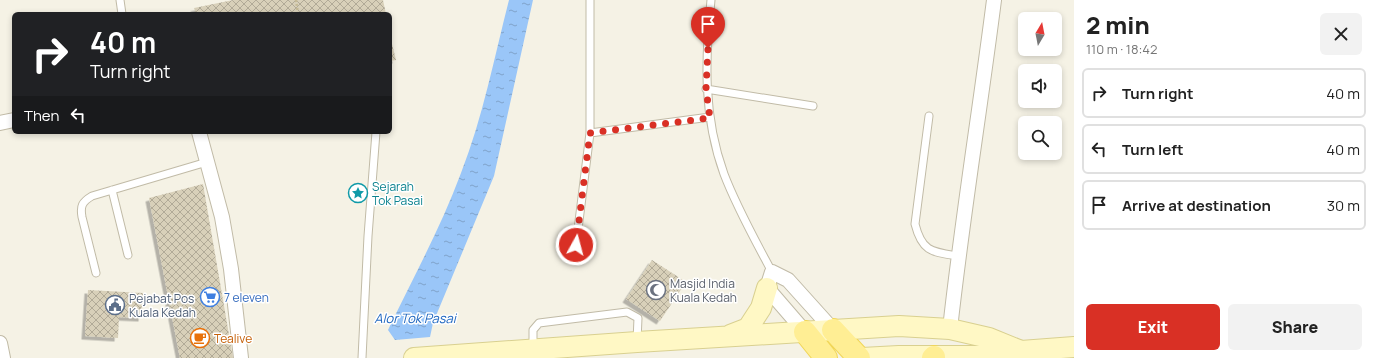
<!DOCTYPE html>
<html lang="en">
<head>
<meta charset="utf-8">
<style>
	:root { --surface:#fff; --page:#f2f2f2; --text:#222; --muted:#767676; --line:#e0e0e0; --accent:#d93025 }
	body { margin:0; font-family:Manrope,sans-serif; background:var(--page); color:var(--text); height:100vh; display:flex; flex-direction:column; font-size:15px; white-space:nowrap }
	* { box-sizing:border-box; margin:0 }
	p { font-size:13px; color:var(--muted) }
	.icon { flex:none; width:22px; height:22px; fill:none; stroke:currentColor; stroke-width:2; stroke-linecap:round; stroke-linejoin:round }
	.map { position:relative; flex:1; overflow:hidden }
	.panel { display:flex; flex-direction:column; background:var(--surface); width:300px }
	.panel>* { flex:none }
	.guide { position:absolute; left:12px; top:12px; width:380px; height:122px; border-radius:6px; box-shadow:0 2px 6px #0003; background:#202124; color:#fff; overflow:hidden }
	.needle { width:26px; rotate:10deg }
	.fabs { position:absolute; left:1018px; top:12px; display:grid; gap:8px }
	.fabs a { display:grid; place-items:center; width:44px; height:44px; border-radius:6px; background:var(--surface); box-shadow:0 2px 6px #0003; font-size:20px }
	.pin { position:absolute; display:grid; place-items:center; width:34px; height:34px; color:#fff; margin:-41px -17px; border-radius:50% 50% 50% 0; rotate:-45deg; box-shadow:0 0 4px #0007 }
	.pin .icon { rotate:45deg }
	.me { position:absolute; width:44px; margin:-22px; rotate:7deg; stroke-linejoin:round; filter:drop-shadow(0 0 3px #0008) }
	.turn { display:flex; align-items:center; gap:14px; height:84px; padding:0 12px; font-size:18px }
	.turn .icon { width:52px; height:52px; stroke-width:2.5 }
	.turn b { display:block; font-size:28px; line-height:34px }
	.then { display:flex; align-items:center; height:38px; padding:0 12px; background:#0003; gap:8px; font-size:15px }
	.round { display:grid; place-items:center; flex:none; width:42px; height:42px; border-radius:6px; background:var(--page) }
	.overview { display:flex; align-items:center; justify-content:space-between; height:68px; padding:0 12px }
	h1 { font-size:24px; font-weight:800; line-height:30px }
	.action { display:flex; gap:8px; margin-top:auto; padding:8px 12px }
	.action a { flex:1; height:46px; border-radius:6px; background:var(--accent); color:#fff; font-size:16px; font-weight:800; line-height:46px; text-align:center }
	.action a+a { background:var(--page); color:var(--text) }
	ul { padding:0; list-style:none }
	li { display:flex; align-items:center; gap:12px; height:50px; margin:0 8px 6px; padding:0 4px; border:2px solid var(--line); border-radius:6px }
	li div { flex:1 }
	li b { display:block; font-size:15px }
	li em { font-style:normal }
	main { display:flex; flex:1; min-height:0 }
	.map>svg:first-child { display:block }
</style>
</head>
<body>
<main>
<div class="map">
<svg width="1074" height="358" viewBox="0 0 1074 358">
	<defs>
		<pattern id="water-ripples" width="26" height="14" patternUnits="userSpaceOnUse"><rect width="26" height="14" fill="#9ac6f8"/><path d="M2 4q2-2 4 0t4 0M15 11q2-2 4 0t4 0" fill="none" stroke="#80a2ca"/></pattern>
		<pattern id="building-cross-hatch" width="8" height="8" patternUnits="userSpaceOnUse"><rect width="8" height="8" fill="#d8d0b9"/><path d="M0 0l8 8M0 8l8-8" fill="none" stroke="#b1aa97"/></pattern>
		<filter id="shadow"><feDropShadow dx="-3.5" dy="3.5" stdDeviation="0" flood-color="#0004"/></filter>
	</defs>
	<rect width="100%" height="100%" fill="#f5f2e5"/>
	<path fill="url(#water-ripples)" d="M509 0H533L494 176 433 323 430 337 395 340 388 330C413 278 441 227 461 173 483 117 494 58 509 0Z"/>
	<path fill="url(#building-cross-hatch)" filter="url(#shadow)" d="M233 0H383L386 14H196L194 8Z
		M390 36 396 60 390 61Z
		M203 184 233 358H180L149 198Z
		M652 260 686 282 660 321 626 299Z
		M88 290 143 293 142 318 119 317 118 338 85 336Z"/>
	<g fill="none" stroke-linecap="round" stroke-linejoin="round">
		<defs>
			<path id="service" d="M120 0 122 14
				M711 0C705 60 703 116 724 174 737 208 755 240 772 272
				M706 89 813 106
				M929 116 915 224C922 252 932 252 958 256
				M590 133 710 117
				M112 190 128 255
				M576 245 590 133V0
				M96 273 82 217C80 206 82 202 92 196L207 162
				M533 348V330L539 323 627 312 638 318 637 341
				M362 358 368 236 376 132"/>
			<path id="minor" d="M0 123 14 120
				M199 132 222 217 231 269 241 358
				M950 329C962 219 980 110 994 0
				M805 332 767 288 772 272 788 280 833 330
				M0 343 3 358"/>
			<path id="secondary" d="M730 335 748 328 761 308 767 288
				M414 358 637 342 899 326 950 329 989 338 1021 351
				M862 358 899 356H990L1021 351 1074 347"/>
			<path id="primary" d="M833 330 859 358
				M805 332 826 358
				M933 358 934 357"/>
		</defs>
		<use href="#service" stroke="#c1bba7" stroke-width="9"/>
		<use href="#minor" stroke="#c1bba7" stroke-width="16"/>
		<use href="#secondary" stroke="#d9d090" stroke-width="22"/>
		<use href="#primary" stroke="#f1d657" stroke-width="24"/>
		<path stroke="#c5ba96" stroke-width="2.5" stroke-dasharray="2 2" stroke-linecap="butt" d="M296 0 298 14"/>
		<use href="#service" stroke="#fff" stroke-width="7"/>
		<use href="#minor" stroke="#fff" stroke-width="14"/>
		<use href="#secondary" stroke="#fff8c5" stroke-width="20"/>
		<use href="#primary" stroke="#ffee94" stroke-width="22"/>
	</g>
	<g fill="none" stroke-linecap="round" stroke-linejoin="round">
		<path stroke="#d93025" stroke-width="7" stroke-dasharray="0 12.6" d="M576 245 590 133 710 118 706 89 708 48"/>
	</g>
	<defs>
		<symbol id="sight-ring" viewBox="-11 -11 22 22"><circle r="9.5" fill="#fff" stroke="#0f9aa8" stroke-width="1.5"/><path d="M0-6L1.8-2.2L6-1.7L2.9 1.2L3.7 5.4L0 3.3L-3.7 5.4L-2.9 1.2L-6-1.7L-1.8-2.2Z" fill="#0f9aa8"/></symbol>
		<symbol id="mosque-ring" viewBox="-11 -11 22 22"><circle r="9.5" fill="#fff" stroke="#6b7280" stroke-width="1.5"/><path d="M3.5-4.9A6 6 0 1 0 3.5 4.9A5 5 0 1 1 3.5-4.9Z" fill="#6b7280"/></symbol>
		<symbol id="supermarket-ring" viewBox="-11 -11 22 22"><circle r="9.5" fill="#fff" stroke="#3f7fe0" stroke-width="1.5"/><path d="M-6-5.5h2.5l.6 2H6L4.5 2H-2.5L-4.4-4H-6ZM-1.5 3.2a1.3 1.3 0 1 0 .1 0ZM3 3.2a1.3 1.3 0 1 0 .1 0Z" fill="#3f7fe0"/></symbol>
		<symbol id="civic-ring" viewBox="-11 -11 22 22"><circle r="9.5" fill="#fff" stroke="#5c6f8a" stroke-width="1.5"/><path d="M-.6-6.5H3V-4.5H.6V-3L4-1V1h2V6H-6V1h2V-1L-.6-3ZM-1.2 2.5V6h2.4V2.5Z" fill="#5c6f8a"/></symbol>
		<symbol id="cafe-ring" viewBox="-11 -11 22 22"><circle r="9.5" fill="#fff" stroke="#e8710a" stroke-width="1.5"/><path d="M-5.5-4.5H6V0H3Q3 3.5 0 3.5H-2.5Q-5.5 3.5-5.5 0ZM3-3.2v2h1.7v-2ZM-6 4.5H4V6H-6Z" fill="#e8710a"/></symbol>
	</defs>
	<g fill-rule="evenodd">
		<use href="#sight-ring" x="347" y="182" width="22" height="22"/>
		<use href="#mosque-ring" x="645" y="279" width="22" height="22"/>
		<use href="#supermarket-ring" x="199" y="286" width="22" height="22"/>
		<use href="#civic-ring" x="104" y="294" width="22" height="22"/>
		<use href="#cafe-ring" x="189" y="327" width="22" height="22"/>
	</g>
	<g text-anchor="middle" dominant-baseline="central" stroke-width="3" stroke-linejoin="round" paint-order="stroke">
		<g font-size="12" fill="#0d838f" stroke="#fff" text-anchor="start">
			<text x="372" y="186">Sejarah<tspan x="372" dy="14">Tok Pasai</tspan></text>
		</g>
		<g font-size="12" fill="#5b616d" stroke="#fff" text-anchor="start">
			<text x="670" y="283">Masjid India<tspan x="670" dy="14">Kuala Kedah</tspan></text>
		</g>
		<g font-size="12" fill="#366cbe" stroke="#fff" text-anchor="start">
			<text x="224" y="297">7 eleven</text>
		</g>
		<g font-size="12" fill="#4e5e75" stroke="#fff" text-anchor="start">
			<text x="129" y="298">Pejabat Pos<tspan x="129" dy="14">Kuala Kedah</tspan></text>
		</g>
		<g font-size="12" fill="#c56008" stroke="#fff" text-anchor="start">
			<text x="214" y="338">Tealive</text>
		</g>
		<g font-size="13" font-style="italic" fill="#2168c0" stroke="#fff">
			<text x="415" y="318">Alor Tok Pasai</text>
		</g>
	</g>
</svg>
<div class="fabs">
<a><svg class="needle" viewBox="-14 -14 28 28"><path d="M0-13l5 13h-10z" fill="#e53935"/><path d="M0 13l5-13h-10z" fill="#767676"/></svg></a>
<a><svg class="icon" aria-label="sound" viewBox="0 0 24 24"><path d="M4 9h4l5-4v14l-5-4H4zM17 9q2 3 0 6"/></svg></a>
<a><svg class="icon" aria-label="search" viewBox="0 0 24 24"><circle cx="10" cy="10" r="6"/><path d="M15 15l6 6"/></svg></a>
</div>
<div class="pin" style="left:708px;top:48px;background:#d93025"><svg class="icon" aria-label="arrive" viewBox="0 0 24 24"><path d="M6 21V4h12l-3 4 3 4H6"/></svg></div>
<svg class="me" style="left:576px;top:245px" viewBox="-20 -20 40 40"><circle r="17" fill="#d93025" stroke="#fff" stroke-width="3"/><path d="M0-11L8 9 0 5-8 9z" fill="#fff"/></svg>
<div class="guide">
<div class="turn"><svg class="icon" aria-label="right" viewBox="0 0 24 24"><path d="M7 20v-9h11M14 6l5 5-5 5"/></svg><div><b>40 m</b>Turn right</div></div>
<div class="then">Then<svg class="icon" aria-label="left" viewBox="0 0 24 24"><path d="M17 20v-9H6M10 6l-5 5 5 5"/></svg></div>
</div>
</div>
<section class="panel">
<div class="overview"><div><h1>2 min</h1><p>110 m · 18:42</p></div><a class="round"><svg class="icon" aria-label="close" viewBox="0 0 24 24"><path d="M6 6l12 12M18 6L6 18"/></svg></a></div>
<ul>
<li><svg class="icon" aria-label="right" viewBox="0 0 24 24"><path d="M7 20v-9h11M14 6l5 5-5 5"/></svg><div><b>Turn right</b></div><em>40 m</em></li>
<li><svg class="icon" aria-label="left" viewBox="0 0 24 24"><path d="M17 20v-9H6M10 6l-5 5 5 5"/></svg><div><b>Turn left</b></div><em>40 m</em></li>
<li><svg class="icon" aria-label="arrive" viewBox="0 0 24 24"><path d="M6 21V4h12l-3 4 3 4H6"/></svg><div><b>Arrive at destination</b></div><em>30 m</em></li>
</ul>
<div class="action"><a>Exit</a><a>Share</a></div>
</section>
</main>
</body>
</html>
